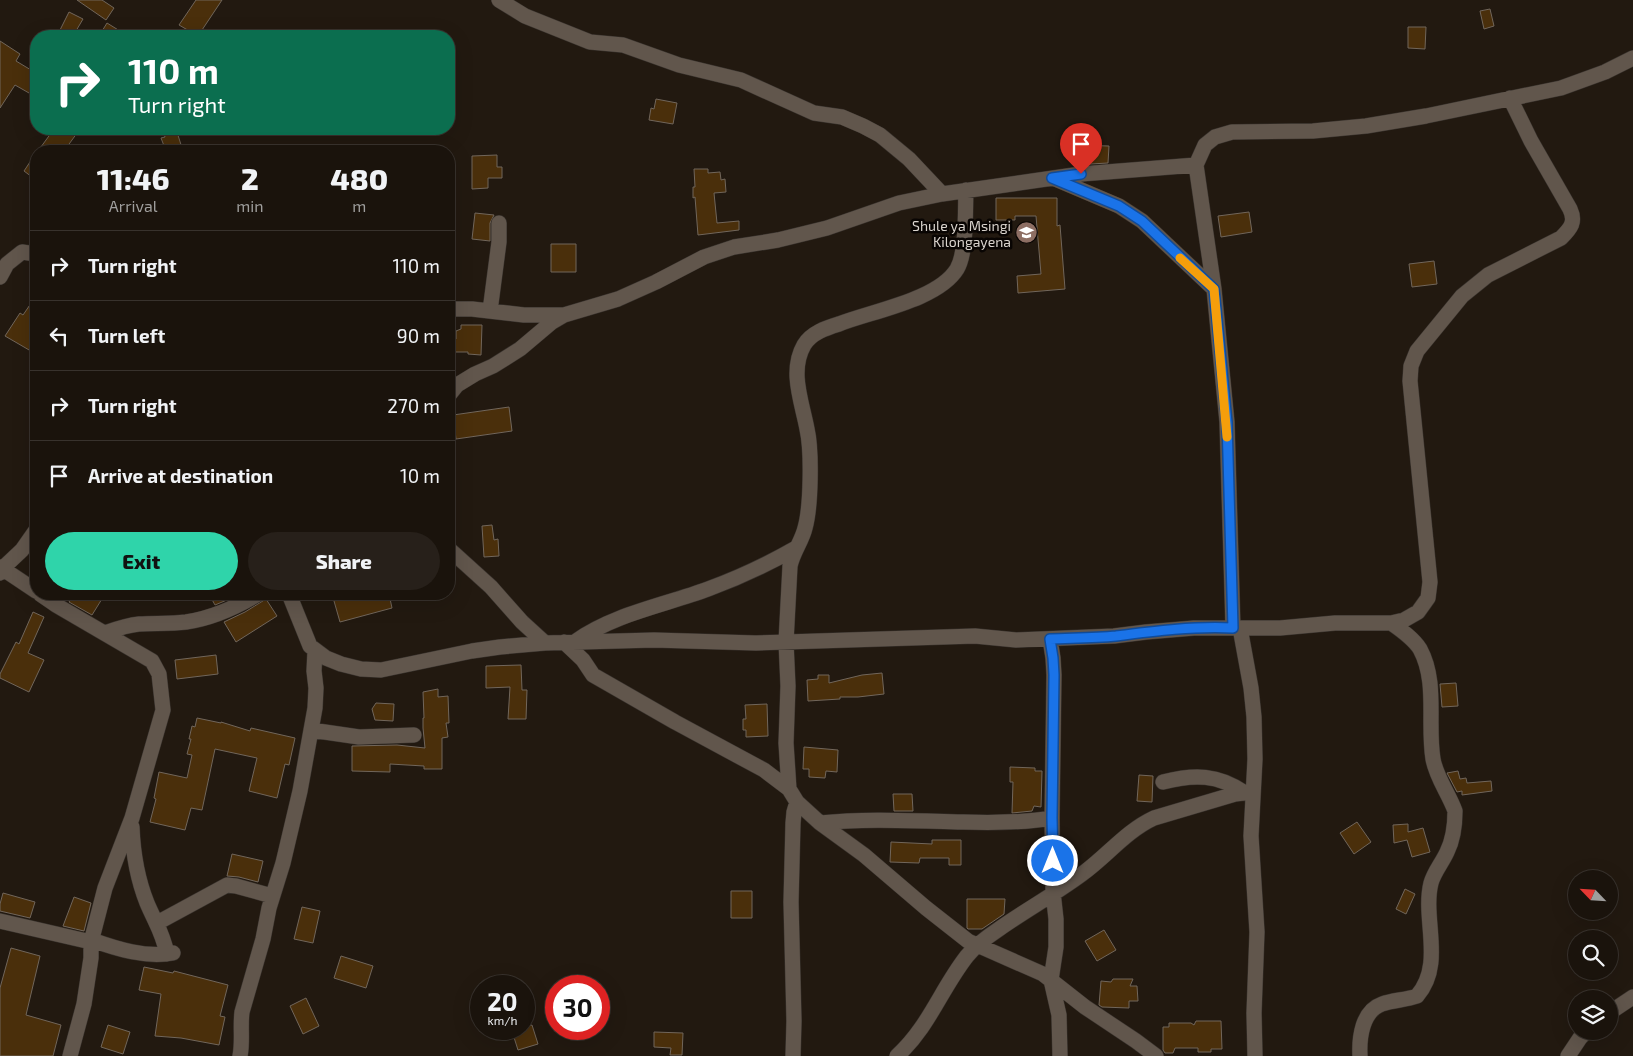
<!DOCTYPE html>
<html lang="en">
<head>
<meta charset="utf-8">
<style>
	:root { --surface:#1a130c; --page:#27201a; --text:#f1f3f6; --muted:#9f9e9d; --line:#38322d; --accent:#2fd4aa }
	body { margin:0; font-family:"Exo 2",sans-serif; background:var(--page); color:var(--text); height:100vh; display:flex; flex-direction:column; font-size:19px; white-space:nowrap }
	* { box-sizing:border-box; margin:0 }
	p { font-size:16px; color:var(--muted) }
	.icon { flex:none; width:28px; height:28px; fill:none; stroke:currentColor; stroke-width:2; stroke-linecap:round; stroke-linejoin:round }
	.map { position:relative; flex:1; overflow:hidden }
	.panel { position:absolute; left:30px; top:145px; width:425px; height:455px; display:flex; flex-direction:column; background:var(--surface); border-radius:20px; box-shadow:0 5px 20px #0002,0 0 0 1px var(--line) }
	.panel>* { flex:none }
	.hud { position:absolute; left:30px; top:30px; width:425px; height:105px; border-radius:20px; box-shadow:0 5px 20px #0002,0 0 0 1px var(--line); background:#0b6e4f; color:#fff; overflow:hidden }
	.needle { width:32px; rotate:295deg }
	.tools { position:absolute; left:1568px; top:870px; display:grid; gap:10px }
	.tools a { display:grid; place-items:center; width:50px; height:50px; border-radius:50%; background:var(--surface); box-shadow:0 5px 20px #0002,0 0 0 1px var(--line); font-size:25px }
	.speed { position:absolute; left:470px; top:975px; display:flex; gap:10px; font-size:25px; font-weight:700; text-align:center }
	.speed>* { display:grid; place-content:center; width:65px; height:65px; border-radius:50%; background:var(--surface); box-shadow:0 5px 20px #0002,0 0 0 1px var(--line); line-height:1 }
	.speed small { font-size:12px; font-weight:400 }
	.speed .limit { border:8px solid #d22; background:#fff; color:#111 }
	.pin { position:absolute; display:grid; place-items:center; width:42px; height:42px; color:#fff; margin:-51px -21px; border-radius:50% 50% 50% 0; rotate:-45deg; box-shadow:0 0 5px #0007 }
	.pin .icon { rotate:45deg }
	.me { position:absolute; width:55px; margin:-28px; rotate:0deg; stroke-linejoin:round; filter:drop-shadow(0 0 4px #0008) }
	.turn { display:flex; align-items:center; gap:18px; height:105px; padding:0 15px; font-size:22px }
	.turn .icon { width:65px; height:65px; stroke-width:2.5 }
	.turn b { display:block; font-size:35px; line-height:42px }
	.eta { display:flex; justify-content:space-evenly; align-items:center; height:85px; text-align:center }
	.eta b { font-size:30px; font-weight:800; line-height:35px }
	.action { display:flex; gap:10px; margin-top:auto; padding:10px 15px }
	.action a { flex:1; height:58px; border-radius:30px; background:var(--accent); color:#111; font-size:20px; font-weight:800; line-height:58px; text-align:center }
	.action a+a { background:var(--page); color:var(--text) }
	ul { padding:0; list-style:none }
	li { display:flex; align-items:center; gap:15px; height:70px; padding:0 15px; border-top:1px solid var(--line) }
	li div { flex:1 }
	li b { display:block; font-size:19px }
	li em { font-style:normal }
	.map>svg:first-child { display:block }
</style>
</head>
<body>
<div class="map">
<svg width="1633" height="1056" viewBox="0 0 1633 1056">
	<rect width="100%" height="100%" fill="#221910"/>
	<path fill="#4a2f0b" stroke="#71665b" d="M77 0H102L114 8 106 20Z
		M196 0H222L198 36 179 25Z
		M1490 9 1494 26 1484 29 1480 11Z
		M69 12 83 19 73 36 60 30Z
		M107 23 128 36H99Z
		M1408 27H1426L1425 49 1408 48Z
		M0 41 20 54 16 61 36 73V97L15 85 0 108Z
		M656 99 677 103 673 124 649 120 651 108 654 109Z
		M54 129H80L64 151H38Z
		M163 129H176L183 151H166L161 138 165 137Z
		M1075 145 1109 146 1108 163 1073 165Z
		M36 153V180L24 171Z
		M497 155V167H502V178H488V188L472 189V156Z
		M694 169H708V173L720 172 721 180 725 179 726 192 714 193 717 223 739 221V230L698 235 695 197 693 198V187H695Z
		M996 198H1057V226L1060 225 1065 289 1018 293 1017 276 1041 274 1036 216H1015V220H996Z
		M1249 212 1252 232 1221 237 1218 216Z
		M475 213 494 215 490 223V241L472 239Z
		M551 244H576V272H551Z
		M1434 261 1437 284 1412 287 1409 264Z
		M36 296V354L5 336 20 313 23 315Z
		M461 325H482L481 355 468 354V352H453V340L456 339V331L461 329Z
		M509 407 512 431 456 439 453 415Z
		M492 525 494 540 498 539 499 556 484 557 482 526Z
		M74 594H105L92 615 69 602Z
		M209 594H232L234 597 215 605Z
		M332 594H389L392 608 340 622Z
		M266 599 277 616 236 642 224 622 245 612Z
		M33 612 44 617 28 653 44 660 29 692 0 678V674L16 642 19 644Z
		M216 655 218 674 177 679 175 660Z
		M521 665 522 690H527L526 719H508L510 687 486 688V666Z
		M882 673 884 694 858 697H840V699L808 701 807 680 818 679V675H829V683L862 675Z
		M1456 683 1458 706 1442 707 1440 684Z
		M438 689V697L448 696 449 723H446L448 737 442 738V769H424V766L390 764V772L352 771V746L397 745 425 748 423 728V718H424L423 692Z
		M376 703 394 704 393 721 375 720 372 709Z
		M767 704 768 736 746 737V730H743V719H746L745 705Z
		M197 718 221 723V722L250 731 251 728 295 738 289 765 285 764 277 798 249 791 257 758 215 749 202 810 191 808 185 830 150 822 156 799 154 798 159 772 187 778 192 755 187 754 191 739H189L192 726 195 727Z
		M804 747 838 750 837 772 826 771 825 778 809 777V769H803Z
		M1010 767 1035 768V771H1042L1041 807 1034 806 1032 811 1012 813 1013 782H1010Z
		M1458 771 1460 779 1466 778 1467 783 1491 781 1492 791 1462 795V791L1457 792 1447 773Z
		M1139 775 1153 776 1152 802 1137 801Z
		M893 794H912L913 811H894Z
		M1357 822 1371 842 1354 854 1340 833Z
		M1408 824V832L1423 828 1430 852 1412 857 1407 840 1394 843 1393 825Z
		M932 840H961V865H949V858H920L919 863 890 862 891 842 932 844Z
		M232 854 263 861 258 882 239 877 227 876Z
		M1405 889 1415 894 1406 914 1396 909Z
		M731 891H752V918H731Z
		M3 893 35 902 30 918 0 911V904Z
		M74 897 91 903 84 931 63 926Z
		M967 899H1005L1004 914 982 929H968L967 928Z
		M302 907 320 911 313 943 294 939Z
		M1104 930 1116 950 1097 961 1085 941Z
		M11 948 40 956 26 1015 61 1025 53 1056H0V988Z
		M341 956 373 966 366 988 334 978Z
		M144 967 173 973 174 971 228 985 220 1016 225 1017 219 1045 181 1038 155 1036 161 994 139 990Z
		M1113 979H1133L1130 986H1137L1138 1001H1129V1008L1102 1007 1099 1005 1101 981 1111 982Z
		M306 998 319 1026 303 1034 290 1006Z
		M1196 1021H1221L1222 1049H1211V1052H1198V1048H1175L1173 1053H1165L1163 1050V1027H1169V1023H1191L1194 1025Z
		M108 1025 130 1032 123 1054 101 1047Z
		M532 1025 538 1044 518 1050 512 1031 524 1029V1027Z
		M654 1032 683 1033 682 1055H670L671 1048 654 1047Z"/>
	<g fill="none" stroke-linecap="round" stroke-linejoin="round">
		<defs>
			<path id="minor" d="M499 0 525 16 590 42 623 45 679 65 741 80 814 113 842 117 863 126 880 135 909 159 942 194
				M1053 178 1119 206 1142 221 1214 289
				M966 190C965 211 967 252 957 269 938 300 872 311 839 324 826 328 811 333 804 345 789 371 802 402 807 429 812 451 811 507 805 528 802 541 793 552 790 566L786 642 788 686 786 743 789 789 797 802 820 823 864 855 926 908 968 941 1043 974 1085 1007 1136 1041 1156 1056
				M0 277 7 264 22 252 36 254
				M450 309H472L524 315H563
				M490 311 499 242V223
				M449 395 457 385 475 374 493 366 520 349 552 322 564 315 618 299 656 282 704 257 734 247 778 240 827 228 899 203 942 194 1081 174 1196 165
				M449 549 491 587 522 622 545 643
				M0 567 36 591
				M0 573 3 568 22 550 36 530
				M40 594 56 605 152 661 159 674 163 710 132 818 105 888 91 942V958L84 1004 70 1056
				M289 594 310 646 326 658 341 664 361 669 381 670 472 651 500 647 545 643 654 640 756 643 975 636 1016 640 1114 636 1146 632 1194 628H1280L1335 623H1391L1404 620 1418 612 1428 598 1430 582 1410 381 1411 366 1417 351 1462 296 1488 275 1561 238C1571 228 1576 222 1570 209L1531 141 1510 98
				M1233 628 1227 422 1214 289 1196 165 1205 145 1215 137 1232 132 1313 131 1366 126 1426 116 1561 88 1605 72 1633 58
				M1240 628 1251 688 1254 717 1255 759 1251 836 1257 932 1254 1013 1255 1056
				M105 633C116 629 127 625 139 624 154 623 170 624 186 622 213 618 235 608 258 594
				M1050 639 1053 658 1054 675 1052 818 1053 892 1056 919V947L1051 980 1059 1015 1060 1056
				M576 641C614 614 665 605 708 589 738 578 768 564 796 548
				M564 642 583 660 593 675 675 722 764 770 789 789
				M311 730 359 737 414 735
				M1163 782C1194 774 1218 774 1245 793
				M820 823C868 818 916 821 963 822 993 823 1022 823 1052 818
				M132 827C133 853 137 878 147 903 155 922 163 933 167 954
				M0 921 91 942
				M157 923 227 885 236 886 272 896
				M92 940C117 949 146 958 173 953
				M1609 1013 1633 997
				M240 1056C243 1041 240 1027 242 1012L263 939 269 908 283 863 300 791 315 708 316 688 314 671 315 650
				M793 1056 794 1021 791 902 793 823 794 812 797 802
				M897 1056C929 1027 941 989 967 956 976 945 987 937 999 929 1026 910 1055 894 1082 874 1107 856 1126 831 1154 818L1235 794 1253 792
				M1360 1056C1359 1038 1362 1011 1382 1004 1393 1000 1406 1000 1417 996 1445 964 1422 919 1431 883 1434 872 1442 863 1447 852 1453 840 1455 826 1455 811 1449 794 1436 777 1433 759 1427 723 1438 682 1420 649 1413 638 1401 630 1391 623
				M1568 1056 1580 1038 1587 1031"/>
		</defs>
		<use href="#minor" stroke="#39332e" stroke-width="16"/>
		<use href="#minor" stroke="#61564c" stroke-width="15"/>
	</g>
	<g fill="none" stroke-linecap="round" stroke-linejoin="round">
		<defs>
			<path id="route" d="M1053 861 1052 818 1054 675 1053 658 1050 639C1072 638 1094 638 1116 636 1155 631 1194 626 1233 628L1227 422 1214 289 1142 221 1119 206 1052 178 1081 174"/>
		</defs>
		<use href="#route" stroke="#114b97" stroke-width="12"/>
		<use href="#route" stroke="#1a73e8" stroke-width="9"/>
		<path stroke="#f59e0b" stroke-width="9" d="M1180 258 1214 289 1227 437"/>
	</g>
	<defs>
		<symbol id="school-disc" viewBox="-11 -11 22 22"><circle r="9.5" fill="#8d6e63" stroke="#090503"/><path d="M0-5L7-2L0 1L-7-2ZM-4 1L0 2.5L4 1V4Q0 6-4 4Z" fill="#fff"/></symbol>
	</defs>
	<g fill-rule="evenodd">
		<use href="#school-disc" x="1014" y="220" width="25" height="25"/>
	</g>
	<g text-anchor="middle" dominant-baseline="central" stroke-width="5" stroke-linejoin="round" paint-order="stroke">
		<g font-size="14" fill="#dad4ce" stroke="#090503" text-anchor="end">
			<text x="1011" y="225">Shule ya Msingi<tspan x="1011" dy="16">Kilongayena</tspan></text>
		</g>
	</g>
</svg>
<div class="tools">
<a><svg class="needle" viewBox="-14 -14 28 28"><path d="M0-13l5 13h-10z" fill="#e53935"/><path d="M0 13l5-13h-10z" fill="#9f9e9d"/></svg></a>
<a><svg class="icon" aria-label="search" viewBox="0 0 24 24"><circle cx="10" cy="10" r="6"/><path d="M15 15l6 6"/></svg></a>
<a><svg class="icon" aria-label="layers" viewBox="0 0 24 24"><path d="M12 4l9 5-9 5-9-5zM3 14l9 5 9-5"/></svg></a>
</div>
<div class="speed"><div>20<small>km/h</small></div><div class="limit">30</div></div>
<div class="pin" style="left:1081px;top:174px;background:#d93025"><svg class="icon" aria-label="arrive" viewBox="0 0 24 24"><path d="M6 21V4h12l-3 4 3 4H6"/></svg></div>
<svg class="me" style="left:1053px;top:861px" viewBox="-20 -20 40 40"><circle r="17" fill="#1a73e8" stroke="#fff" stroke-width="3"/><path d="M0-11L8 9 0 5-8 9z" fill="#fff"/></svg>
<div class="hud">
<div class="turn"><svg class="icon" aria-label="right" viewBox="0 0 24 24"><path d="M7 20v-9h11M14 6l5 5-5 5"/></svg><div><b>110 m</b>Turn right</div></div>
</div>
<section class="panel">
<div class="eta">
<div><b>11:46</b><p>Arrival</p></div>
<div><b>2</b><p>min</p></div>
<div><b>480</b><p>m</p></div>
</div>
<ul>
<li><svg class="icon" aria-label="right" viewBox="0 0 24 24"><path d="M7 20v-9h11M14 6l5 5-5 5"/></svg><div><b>Turn right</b></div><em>110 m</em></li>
<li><svg class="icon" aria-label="left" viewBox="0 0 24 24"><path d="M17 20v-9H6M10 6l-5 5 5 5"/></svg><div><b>Turn left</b></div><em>90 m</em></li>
<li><svg class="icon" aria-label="right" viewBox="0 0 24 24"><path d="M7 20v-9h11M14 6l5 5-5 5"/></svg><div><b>Turn right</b></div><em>270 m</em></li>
<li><svg class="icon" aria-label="arrive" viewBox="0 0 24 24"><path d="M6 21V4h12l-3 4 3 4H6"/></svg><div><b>Arrive at destination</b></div><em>10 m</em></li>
</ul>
<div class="action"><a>Exit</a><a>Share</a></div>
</section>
</div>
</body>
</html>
